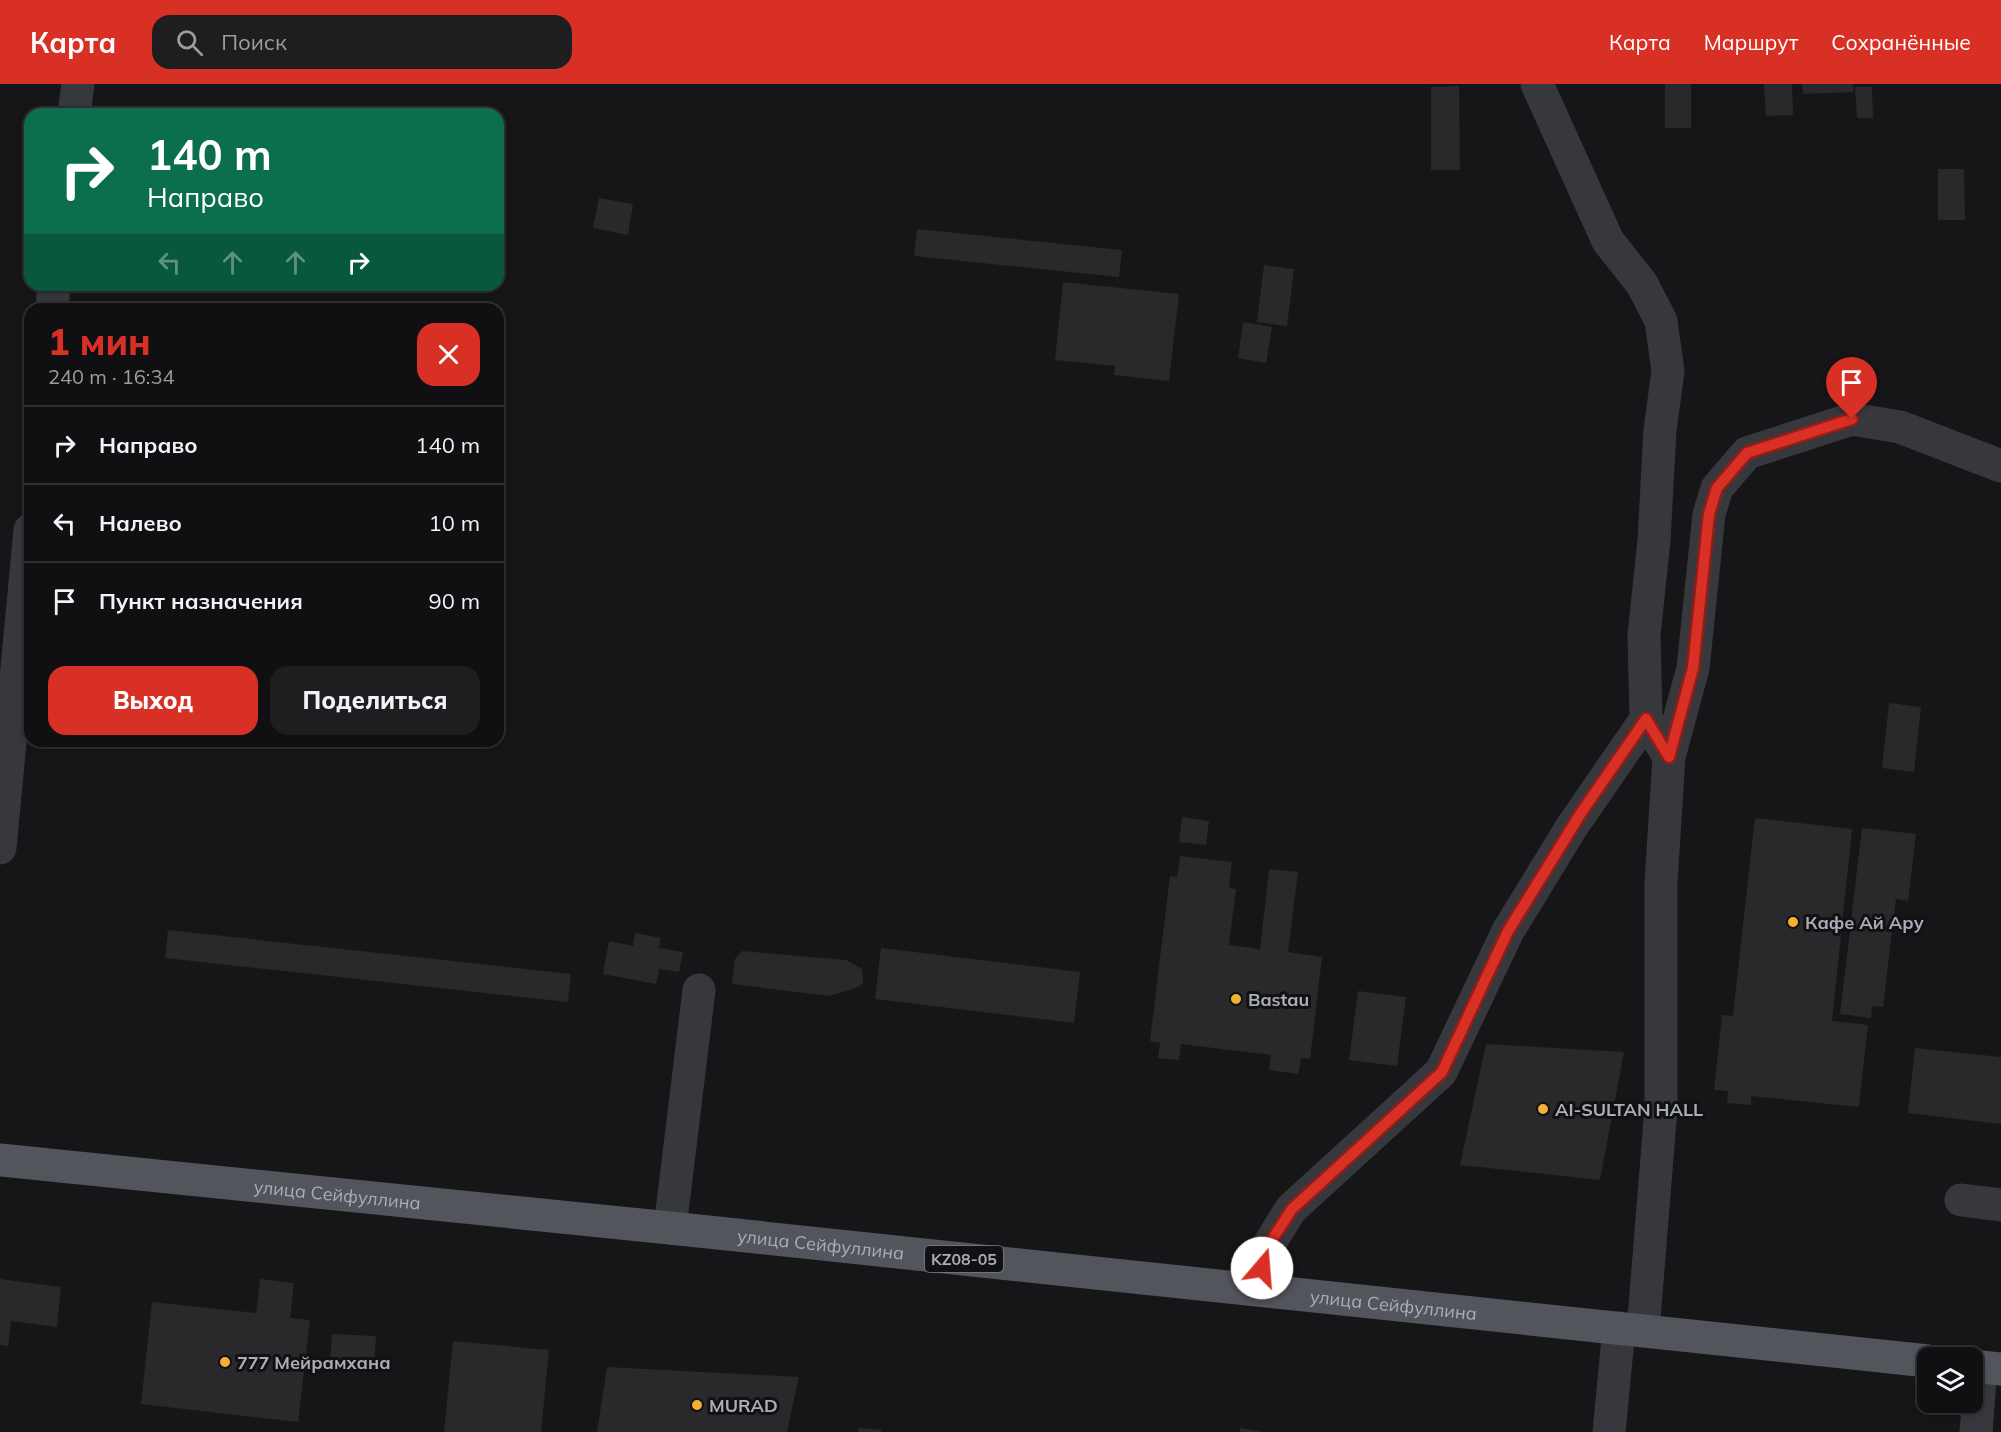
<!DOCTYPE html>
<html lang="ru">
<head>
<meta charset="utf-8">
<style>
	:root { --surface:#101012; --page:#1e1e20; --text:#f1f3f6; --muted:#9c9d9f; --line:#303032; --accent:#d93025 }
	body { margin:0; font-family:Mulish,sans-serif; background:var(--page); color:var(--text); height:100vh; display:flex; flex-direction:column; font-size:22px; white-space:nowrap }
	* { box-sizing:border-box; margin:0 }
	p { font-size:20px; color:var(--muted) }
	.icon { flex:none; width:33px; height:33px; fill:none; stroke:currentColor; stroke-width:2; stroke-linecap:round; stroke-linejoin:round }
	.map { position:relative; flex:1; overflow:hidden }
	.drawer { position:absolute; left:24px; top:219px; width:480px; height:444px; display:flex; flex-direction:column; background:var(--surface); border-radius:18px; box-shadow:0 3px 9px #0003,0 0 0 2px var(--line) }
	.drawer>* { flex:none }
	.guide { position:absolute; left:24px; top:24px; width:480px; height:183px; border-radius:18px; box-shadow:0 3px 9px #0003,0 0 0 2px var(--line); background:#0b6e4f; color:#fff; overflow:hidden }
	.tools { position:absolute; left:1917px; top:1263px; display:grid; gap:12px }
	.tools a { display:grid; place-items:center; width:66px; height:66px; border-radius:12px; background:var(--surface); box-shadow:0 3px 9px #0003,0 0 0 2px var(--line); font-size:30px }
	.pin { position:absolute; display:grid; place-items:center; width:51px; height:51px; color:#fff; margin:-62px -26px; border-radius:50% 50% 50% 0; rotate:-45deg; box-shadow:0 0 6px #0007 }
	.pin .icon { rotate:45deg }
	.me { position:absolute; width:66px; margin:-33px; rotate:18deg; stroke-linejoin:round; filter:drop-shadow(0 0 4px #0008) }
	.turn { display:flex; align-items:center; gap:21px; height:126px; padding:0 24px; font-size:27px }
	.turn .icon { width:78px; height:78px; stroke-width:2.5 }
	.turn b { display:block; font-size:42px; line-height:51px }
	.lanes { display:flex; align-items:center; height:57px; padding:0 24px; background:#0003; justify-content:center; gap:30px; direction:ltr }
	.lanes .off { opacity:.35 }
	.round { display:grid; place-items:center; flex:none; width:63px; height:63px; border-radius:18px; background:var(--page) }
	.headline { display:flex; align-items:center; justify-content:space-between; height:102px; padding:0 24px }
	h1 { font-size:36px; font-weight:800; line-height:45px; color:var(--accent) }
	.primary-button { display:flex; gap:12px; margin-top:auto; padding:12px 24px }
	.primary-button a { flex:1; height:69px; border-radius:18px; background:var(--accent); color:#fff; font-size:24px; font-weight:800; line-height:69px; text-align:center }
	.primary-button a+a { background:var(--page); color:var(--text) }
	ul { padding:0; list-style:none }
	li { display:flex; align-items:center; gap:18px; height:78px; padding:0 24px; border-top:2px solid var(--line) }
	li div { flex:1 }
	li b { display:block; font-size:22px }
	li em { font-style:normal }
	header { display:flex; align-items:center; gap:36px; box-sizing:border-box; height:84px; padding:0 30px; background:var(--accent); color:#fff }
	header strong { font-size:28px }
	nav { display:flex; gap:33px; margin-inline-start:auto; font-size:21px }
	.search { width:420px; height:54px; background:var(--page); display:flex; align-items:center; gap:15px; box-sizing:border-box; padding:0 21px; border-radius:18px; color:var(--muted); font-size:22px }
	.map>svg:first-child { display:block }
</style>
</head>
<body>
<header>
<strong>Карта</strong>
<div class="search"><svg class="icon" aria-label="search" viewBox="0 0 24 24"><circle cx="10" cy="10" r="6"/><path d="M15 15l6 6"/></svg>Поиск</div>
<nav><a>Карта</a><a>Маршрут</a><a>Сохранённые</a></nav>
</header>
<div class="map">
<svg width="2001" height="1348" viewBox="0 0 2001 1348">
	<rect width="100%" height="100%" fill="#161618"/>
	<path fill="#29292c" d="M1665 0H1691V44H1665Z
		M1764 0H1792L1793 31 1766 32Z
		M1802 0H1853V8L1803 10Z
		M1459 2 1460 86H1431V3Z
		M1855 3H1872L1873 34H1857Z
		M1938 85H1964L1965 136H1938Z
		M599 114 633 120 628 151 593 144Z
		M917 145 1122 166 1119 193 914 172Z
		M1264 181 1294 185 1287 242 1257 238Z
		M1063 198 1179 210 1169 297 1114 291 1115 282 1055 276Z
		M1243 238 1272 243 1266 279 1238 274Z
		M1889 619 1921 623 1914 688 1882 684Z
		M1182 733 1209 737 1206 761 1179 758Z
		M1755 734 1852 745 1832 937 1868 941 1859 1023 1751 1012V1021L1727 1019 1728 1007 1714 1006 1722 931 1733 932Z
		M1862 744 1916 750 1908 817 1896 815 1883 923 1872 922 1871 934 1840 930Z
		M1180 772 1232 778 1229 804 1236 805 1229 861 1260 865 1269 785 1298 788 1288 868 1322 873 1310 975 1301 974 1298 990 1269 986 1271 971 1181 960 1179 976 1158 974 1160 959 1150 957 1170 792 1177 793Z
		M168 846 571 890 568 918 165 874Z
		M635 849 661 854 659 864 683 868 679 888 659 885 656 900 603 890 609 857 633 862Z
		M881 864 1080 888 1074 939 875 915Z
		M742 867 846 876 862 885 863 900 853 905 829 912 732 900 735 875Z
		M1358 907 1406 913 1397 982 1349 976Z
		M1486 960 1624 968 1600 1096 1460 1081Z
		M1915 964 2001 973V1040L1908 1029Z
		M0 1195 61 1203 57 1243 11 1237 8 1262 0 1261Z
		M260 1195 294 1199 290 1234 310 1236 298 1338 141 1320 152 1218 256 1229Z
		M332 1250 376 1252 374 1284 330 1281Z
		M453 1257 549 1266 541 1348H444Z
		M607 1283 799 1293 787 1348H597Z
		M859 1344 881 1346V1348H858Z
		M1240 1344 1260 1347 1259 1348H1240Z"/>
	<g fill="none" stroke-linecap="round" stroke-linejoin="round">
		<path stroke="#37383d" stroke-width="33" d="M1537 0 1608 157 1642 200 1661 237 1668 287 1660 346 1654 456 1644 551 1646 635 1669 673
			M74 30 78 0
			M52 225 54 201
			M0 764 30 446
			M1961 1116 2001 1121
			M670 1144 699 906
			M1257 1206 1268 1162 1291 1125 1441 988 1508 847 1571 744 1646 635
			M1643 1247 1661 1024V798L1669 673 1693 584 1709 430 1717 404 1747 369 1852 335 1900 343 2001 382
			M1609 1348 1619 1244
			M1976 1348 1981 1283"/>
		<g stroke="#53555c" stroke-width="33">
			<path id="s1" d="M0 1076 670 1144 1928 1277"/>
			<path d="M1972 1282 2001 1285"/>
		</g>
	</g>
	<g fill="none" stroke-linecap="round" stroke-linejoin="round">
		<defs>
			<path id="route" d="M1262 1184 1268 1162 1292 1125 1442 988 1508 847 1581 729 1646 635 1669 673 1693 584 1709 430 1717 404 1747 369 1852 335"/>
		</defs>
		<use href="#route" stroke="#8d1f18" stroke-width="15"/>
		<use href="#route" stroke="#d93025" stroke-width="10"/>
	</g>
	<g fill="#f2b134" stroke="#111113" stroke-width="2">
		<circle cx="1793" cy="838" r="6"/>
		<circle cx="1236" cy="915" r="6"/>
		<circle cx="1543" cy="1025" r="6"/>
		<circle cx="225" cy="1278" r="6"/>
		<circle cx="697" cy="1321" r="6"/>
	</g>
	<g text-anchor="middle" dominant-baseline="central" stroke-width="6" stroke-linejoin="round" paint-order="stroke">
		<rect fill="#111113" stroke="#7b7e86" stroke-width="1.5" x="925" y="1162" width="78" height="26" rx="4.5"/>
		<g font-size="16" font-weight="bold" fill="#a8adb8">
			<text x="964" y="1175">KZ08-05</text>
		</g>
		<g font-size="18" font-weight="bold" fill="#a8adb8" stroke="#111113" text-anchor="start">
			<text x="1805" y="838">Кафе Ай Ару</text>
			<text x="1248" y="915">Bastau</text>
			<text x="1555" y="1025">AI-SULTAN HALL</text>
			<text x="237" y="1278">777 Мейрамхана</text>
			<text x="709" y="1321">MURAD</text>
		</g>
		<g font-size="18" fill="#a8adb8" stroke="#111113">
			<text stroke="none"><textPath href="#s1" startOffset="339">улица Сейфуллина</textPath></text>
			<text stroke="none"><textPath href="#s1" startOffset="825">улица Сейфуллина</textPath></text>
			<text stroke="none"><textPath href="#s1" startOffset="1401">улица Сейфуллина</textPath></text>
		</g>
	</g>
</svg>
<div class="tools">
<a><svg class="icon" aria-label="layers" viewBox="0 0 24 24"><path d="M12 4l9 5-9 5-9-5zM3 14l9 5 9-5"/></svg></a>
</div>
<div class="pin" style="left:1852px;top:335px;background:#d93025"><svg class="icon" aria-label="arrive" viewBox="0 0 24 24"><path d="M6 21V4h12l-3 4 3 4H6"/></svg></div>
<svg class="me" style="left:1262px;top:1184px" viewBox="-20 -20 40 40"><circle r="19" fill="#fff"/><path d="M0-13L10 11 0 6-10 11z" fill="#d93025"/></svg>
<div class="guide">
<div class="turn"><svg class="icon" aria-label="right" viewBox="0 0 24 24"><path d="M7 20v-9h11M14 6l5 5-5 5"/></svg><div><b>140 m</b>Направо</div></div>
<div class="lanes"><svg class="icon off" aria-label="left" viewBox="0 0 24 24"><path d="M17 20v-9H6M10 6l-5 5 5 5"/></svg><svg class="icon off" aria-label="ahead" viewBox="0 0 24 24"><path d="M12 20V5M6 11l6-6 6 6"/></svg><svg class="icon off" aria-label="ahead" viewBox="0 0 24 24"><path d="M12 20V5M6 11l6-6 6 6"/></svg><svg class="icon" aria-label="right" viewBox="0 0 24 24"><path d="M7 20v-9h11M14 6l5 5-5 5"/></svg></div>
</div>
<section class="drawer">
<div class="headline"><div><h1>1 мин</h1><p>240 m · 16:34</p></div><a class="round" style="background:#d93025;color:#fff"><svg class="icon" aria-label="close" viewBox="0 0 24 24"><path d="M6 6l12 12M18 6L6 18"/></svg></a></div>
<ul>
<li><svg class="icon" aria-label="right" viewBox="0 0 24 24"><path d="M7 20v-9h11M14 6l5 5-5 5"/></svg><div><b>Направо</b></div><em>140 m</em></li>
<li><svg class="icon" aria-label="left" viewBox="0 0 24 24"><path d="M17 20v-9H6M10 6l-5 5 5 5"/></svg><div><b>Налево</b></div><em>10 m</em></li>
<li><svg class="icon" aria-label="arrive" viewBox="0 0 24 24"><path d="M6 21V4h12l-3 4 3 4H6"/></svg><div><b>Пункт назначения</b></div><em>90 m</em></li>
</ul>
<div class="primary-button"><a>Выход</a><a>Поделиться</a></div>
</section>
</div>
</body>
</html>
